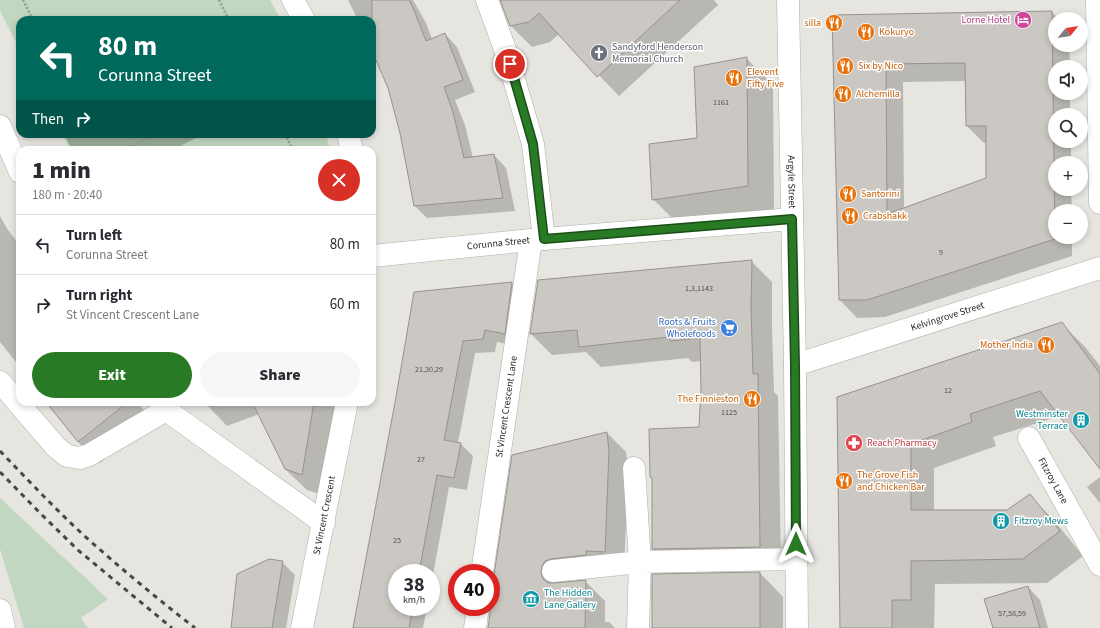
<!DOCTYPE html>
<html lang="en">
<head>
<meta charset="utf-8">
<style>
	:root { --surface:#fff; --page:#f7f7f7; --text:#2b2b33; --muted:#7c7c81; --line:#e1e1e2; --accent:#297a25 }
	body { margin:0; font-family:"Source Sans 3",sans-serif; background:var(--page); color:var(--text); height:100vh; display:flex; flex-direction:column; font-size:15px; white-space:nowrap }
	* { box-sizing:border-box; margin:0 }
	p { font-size:13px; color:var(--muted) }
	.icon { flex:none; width:22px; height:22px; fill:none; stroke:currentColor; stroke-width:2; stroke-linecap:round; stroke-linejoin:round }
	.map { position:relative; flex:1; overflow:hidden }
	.drawer { position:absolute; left:16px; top:146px; width:360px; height:260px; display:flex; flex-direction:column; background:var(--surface); border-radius:12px; box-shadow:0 2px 6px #0003 }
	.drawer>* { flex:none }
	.guide { position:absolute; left:16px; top:16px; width:360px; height:122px; border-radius:12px; box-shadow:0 2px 6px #0003; background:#00695c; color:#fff; overflow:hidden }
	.needle { width:26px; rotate:60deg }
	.buttons { position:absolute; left:1048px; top:12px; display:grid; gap:8px }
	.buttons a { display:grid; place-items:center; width:40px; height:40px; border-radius:50%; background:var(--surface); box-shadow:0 2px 6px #0003; font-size:20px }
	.speed { position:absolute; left:388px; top:564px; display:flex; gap:8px; font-size:20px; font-weight:700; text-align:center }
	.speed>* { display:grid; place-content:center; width:52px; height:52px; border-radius:50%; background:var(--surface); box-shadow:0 2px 6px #0003; line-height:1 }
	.speed small { font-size:10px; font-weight:400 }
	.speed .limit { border:6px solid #d22; background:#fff; color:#111 }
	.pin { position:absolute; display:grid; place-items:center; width:34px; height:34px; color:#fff; margin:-17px; border:2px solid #fff; border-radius:50%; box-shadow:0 1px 4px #0007 }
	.me { position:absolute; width:44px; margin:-22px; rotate:0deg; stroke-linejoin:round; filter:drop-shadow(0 0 3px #0008) }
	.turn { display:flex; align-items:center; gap:14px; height:84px; padding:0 16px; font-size:18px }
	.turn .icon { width:52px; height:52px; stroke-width:2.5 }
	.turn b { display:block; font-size:28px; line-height:34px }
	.then { display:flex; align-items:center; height:38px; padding:0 16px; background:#0003; gap:8px; font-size:15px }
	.round { display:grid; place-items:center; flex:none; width:42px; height:42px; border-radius:21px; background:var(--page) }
	.head { display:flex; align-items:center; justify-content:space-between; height:68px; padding:0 16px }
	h1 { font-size:24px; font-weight:800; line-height:30px }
	.cta { display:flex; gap:8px; margin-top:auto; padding:8px 16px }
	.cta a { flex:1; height:46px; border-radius:24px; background:var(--accent); color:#fff; font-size:16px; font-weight:800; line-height:46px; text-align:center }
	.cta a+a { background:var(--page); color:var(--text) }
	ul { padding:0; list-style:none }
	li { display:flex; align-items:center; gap:12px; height:60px; padding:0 16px; border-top:1px solid var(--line) }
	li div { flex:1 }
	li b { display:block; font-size:15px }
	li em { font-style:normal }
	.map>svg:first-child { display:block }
</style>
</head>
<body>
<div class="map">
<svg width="1100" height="628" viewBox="0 0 1100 628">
	<rect width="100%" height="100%" fill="#e6e5df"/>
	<path fill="#c1d7c1" d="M0 0H270L281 20H20V50L0 11Z
		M62 134H326L330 150H71Z
		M0 498 108 599 81 618 88 628H24L0 549Z"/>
	<path fill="#0003" fill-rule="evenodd" d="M348 0H413L426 23 432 39 445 34 457 47 475 92 455 100 465 125 473 158 494 155 506 168 515 211 427 218 415 206 401 132 389 88 372 48V20H358Z
		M501 0H714L718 5 619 96 559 34 550 42 532 47 511 26Z
		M1052 12 1059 19H1055V45H1069L1070 67H1055V93H1070V115H1055V141H1071V163H1055V189H1071L1072 211H1055V237H1072V256L885 317 857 318 840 300 833 16ZM966 81 967 126 984 143H987V179L904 209 903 82Z
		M746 58 773 85 774 213 680 226 653 199 698 139Z
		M64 134H204L172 150H72Z
		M0 216 6 227 20 246V367L0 342Z
		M751 261 772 282V329L774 392 778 396 781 568 674 570 653 549V479L651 477 700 428 702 361 692 362 688 358 601 367 586 352 552 355 531 334 539 281Z
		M512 283 524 295 517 346 497 342 495 352 475 353 458 443 461 444 473 456 467 490 449 487 431 586V573H397V607H427L423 628H353L397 397Z
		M1062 324 1086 348 1100 366V467L1060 416 993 437 996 446 934 468V511H1008L1029 495 1053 519 1083 556 1047 583 935 584 934 628H840L838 397Z
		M47 402H138L152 421 100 463 78 442Z
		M204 402H339L323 495 307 490 285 469 259 414 227 426Z
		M607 433 626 452 628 471 624 571 565 580 562 584 585 581 605 601V622H609L615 628H489Z
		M1100 477V503L1087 487Z
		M282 562 295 575 286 628H236Z
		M760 573 783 597V628H654Z
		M1028 587 1040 600 1048 628H994Z"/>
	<path fill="#cbc7c3" stroke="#96938f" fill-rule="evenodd" d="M372 0H409L414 10 426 41 445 33 463 80 444 87 453 112 464 158 494 154 503 198 414 206 400 133 388 88 372 51Z
		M500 0H680L597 77 539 13 529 22 510 26Z
		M1052 11 1055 239 867 300H839L832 15ZM965 63 966 126H986V178L887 214 886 64Z
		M747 57 748 186 652 200 649 144 697 138 694 67Z
		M752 260 751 307 753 374H758L760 547 652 549V478L650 477 649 429 699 427 701 390 700 338 670 341 669 337 579 347 577 330 530 334 538 280Z
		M512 282 505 334 485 330 483 339 463 341 444 440 461 443 454 478 437 475 419 573H397V607H413L409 628H353L396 397 414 292Z
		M1062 322 1100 374V469L1040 391 970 414 972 422 911 444V510H1007L1030 494 1060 531 1023 559 911 561V600H892V628H840L837 397Z
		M46 402H128L78 442Z
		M252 402H314L302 475 285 469Z
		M607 432 609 451 605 552 586 551V555L551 559 545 561 542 566 541 572 543 579 548 583H554L586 580 585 628H488L491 607 492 581 494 575 512 455Z
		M269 559 283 561 272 628H231L237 574Z
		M760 572V628H652V574Z
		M1028 586 1040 628H993L984 599Z"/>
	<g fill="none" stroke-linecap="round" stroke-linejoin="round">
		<defs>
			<g id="minor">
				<path d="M293 0 304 20"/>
				<path d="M487 0 506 52 533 144 544 239"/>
				<path id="s1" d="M788 0 795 365 797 628"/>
				<path d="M1097 0 1100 203"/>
				<path d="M0 126 20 172"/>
				<path d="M348 134 352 150"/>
				<path id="s2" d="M372 256 531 240 792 219"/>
				<path id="s3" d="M795 365 1100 268"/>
				<path d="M0 382 56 447 67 456 80 458 89 455 166 410 161 402"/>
				<path d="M166 410 324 523"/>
				<path id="s4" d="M1029 438 1100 565"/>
				<path d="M553 571 640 562 634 468"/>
				<path id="s5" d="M482 573 531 240"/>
				<path d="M0 610 4 628"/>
				<path id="s6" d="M302 628 347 402"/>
				<path d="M475 628 478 607"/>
				<path d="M638 628 640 562 796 559"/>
			</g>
		</defs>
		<use href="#minor" stroke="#aeada8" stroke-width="23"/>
		<path stroke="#9b9a96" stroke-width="2.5" stroke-dasharray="2 2" stroke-linecap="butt" d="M23 0 33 20
			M219 0 229 20
			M285 134 293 150
			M124 150 155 134"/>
		<use href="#minor" stroke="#fff" stroke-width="22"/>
		<path stroke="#484845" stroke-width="3" stroke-dasharray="5 5" stroke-linecap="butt" d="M0 451C29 481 58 512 89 540 124 571 159 600 195 628
			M0 472 42 515 79 551 172 628"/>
	</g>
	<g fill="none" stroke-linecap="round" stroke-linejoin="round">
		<defs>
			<path id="route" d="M510 64 533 144 544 239 792 219 795 365 796 544"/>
		</defs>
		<use href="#route" stroke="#1b4f18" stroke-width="10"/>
		<use href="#route" stroke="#297a25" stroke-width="7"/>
	</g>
	<defs>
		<symbol id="hotel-disc" viewBox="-11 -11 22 22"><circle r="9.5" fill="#d1479c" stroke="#fff"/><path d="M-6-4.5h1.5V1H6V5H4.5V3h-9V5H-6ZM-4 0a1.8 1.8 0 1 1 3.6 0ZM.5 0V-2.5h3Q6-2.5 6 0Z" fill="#fff"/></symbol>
		<symbol id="restaurant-disc" viewBox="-11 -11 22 22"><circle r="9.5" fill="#e8710a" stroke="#fff"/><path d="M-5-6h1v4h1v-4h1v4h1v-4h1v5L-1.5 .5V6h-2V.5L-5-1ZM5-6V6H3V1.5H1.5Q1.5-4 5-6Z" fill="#fff"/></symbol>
		<symbol id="church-disc" viewBox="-11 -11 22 22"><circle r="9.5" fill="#6b7280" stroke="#fff"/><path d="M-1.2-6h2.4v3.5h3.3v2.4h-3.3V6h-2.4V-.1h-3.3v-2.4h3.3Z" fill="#fff"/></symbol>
		<symbol id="supermarket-disc" viewBox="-11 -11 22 22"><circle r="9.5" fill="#3f7fe0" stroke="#fff"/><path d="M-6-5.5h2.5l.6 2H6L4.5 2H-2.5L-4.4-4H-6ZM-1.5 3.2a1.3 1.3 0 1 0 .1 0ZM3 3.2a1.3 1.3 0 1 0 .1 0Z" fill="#fff"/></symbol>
		<symbol id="building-disc" viewBox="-11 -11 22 22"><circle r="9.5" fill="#0f9aa8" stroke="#fff"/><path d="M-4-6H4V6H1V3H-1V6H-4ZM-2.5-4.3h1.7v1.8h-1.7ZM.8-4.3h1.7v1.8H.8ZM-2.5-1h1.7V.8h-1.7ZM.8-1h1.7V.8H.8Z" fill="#fff"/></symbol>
		<symbol id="pharmacy-disc" viewBox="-11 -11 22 22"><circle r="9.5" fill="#e0444e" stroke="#fff"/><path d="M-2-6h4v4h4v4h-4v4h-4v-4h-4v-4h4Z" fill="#fff"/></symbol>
		<symbol id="museum-disc" viewBox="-11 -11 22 22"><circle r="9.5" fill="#0f9aa8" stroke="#fff"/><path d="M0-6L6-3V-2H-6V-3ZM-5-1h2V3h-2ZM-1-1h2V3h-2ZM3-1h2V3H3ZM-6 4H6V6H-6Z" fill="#fff"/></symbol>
	</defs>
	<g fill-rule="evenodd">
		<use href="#hotel-disc" x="1013" y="10" width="20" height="20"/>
		<use href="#restaurant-disc" x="824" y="13" width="20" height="20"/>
		<use href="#restaurant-disc" x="856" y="22" width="20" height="20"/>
		<use href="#church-disc" x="589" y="43" width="20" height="20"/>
		<use href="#restaurant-disc" x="835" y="56" width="20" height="20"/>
		<use href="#restaurant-disc" x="724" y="68" width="20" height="20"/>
		<use href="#restaurant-disc" x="833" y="84" width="20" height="20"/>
		<use href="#restaurant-disc" x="838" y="184" width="20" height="20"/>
		<use href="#restaurant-disc" x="840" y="206" width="20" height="20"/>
		<use href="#supermarket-disc" x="719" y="318" width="20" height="20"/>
		<use href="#restaurant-disc" x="1036" y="335" width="20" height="20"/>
		<use href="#restaurant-disc" x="742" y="389" width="20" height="20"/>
		<use href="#building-disc" x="1071" y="410" width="20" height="20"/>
		<use href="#pharmacy-disc" x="844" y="433" width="20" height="20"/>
		<use href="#restaurant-disc" x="834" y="471" width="20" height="20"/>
		<use href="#building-disc" x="991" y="511" width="20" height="20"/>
		<use href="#museum-disc" x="521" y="589" width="20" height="20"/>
	</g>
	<g text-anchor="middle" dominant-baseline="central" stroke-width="3" stroke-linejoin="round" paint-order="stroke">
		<g font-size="8" fill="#52504e">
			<text x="721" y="102">1161</text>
			<text x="941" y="252">9</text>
			<text x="699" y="288">1,3,1143</text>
			<text x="429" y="369">21,30,29</text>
			<text x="948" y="390">12</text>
			<text x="729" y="412">1125</text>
			<text x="421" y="459">27</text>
			<text x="397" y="540">25</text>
			<text x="1012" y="613">57,58,59</text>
		</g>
		<g font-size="10" fill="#b23c85" stroke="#fff" text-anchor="end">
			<text x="1010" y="20">Lorne Hotel</text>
		</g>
		<g font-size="10" fill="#c56008" stroke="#fff" text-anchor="start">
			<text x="821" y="23" text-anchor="end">silla</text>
			<text x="879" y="32">Kokuryo</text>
			<text x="858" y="66">Six by Nico</text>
			<text x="747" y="72">Elevent<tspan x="747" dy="12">Fifty Five</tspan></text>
			<text x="856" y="94">Alchemilla</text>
			<text x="861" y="194">Santorini</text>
			<text x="863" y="216">Crabshakk</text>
			<text x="1033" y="345" text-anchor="end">Mother India</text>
			<text x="739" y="399" text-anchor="end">The Finnieston</text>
			<text x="857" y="475">The Grove Fish<tspan x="857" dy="12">and Chicken Bar</tspan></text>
		</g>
		<g font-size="10" fill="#5b616d" stroke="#fff" text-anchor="start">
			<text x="612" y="47">Sandyford Henderson<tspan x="612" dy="12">Memorial Church</tspan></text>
		</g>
		<g font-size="10" fill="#292927" stroke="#fff">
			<text stroke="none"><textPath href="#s1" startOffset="182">Argyle Street</textPath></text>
			<text stroke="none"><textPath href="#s2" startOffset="127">Corunna Street</textPath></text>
			<text stroke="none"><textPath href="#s3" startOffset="160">Kelvingrove Street</textPath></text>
			<text stroke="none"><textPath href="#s5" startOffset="168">St Vincent Crescent Lane</textPath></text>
			<text stroke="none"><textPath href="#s4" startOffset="49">Fitzroy Lane</textPath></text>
			<text stroke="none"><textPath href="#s6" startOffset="115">St Vincent Crescent</textPath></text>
		</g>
		<g font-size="10" fill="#366cbe" stroke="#fff" text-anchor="end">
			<text x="716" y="322">Roots &amp; Fruits<tspan x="716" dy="12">Wholefoods</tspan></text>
		</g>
		<g font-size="10" fill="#0d838f" stroke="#fff" text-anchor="start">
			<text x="1068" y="414" text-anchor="end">Westminster<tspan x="1068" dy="12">Terrace</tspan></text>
			<text x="1014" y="521">Fitzroy Mews</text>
			<text x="544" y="593">The Hidden<tspan x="544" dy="12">Lane Gallery</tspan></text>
		</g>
		<g font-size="10" fill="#be3a42" stroke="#fff" text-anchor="start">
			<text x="867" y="443">Reach Pharmacy</text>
		</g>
	</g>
</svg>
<div class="buttons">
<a><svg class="needle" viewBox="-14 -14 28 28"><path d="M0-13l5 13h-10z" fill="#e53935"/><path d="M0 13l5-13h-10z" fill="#7c7c81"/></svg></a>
<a><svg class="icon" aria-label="sound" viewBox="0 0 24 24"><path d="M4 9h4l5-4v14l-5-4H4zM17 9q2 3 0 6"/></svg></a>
<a><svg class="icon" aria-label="search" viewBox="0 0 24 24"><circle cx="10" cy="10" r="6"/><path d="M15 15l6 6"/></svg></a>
<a>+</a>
<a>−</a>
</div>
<div class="speed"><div>38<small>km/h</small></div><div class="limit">40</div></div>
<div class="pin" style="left:510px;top:64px;background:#d93025"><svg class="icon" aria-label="arrive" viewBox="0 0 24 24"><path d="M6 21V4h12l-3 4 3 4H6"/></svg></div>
<svg class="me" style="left:796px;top:544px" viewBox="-20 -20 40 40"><path d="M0-17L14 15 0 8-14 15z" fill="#297a25" stroke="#fff" stroke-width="4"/></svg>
<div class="guide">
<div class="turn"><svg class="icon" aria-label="left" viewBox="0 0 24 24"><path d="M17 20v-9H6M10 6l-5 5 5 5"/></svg><div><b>80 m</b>Corunna Street</div></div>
<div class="then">Then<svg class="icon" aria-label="right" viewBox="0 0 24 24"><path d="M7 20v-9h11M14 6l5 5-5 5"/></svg></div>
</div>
<section class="drawer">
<div class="head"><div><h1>1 min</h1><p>180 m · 20:40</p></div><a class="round" style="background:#d93025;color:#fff"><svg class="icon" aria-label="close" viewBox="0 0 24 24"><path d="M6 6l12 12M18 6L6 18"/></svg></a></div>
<ul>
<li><svg class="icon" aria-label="left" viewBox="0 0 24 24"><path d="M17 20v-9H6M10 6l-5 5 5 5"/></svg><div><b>Turn left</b><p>Corunna Street</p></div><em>80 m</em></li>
<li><svg class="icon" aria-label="right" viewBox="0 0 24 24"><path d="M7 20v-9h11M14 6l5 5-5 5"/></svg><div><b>Turn right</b><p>St Vincent Crescent Lane</p></div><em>60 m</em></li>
</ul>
<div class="cta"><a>Exit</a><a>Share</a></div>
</section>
</div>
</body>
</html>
